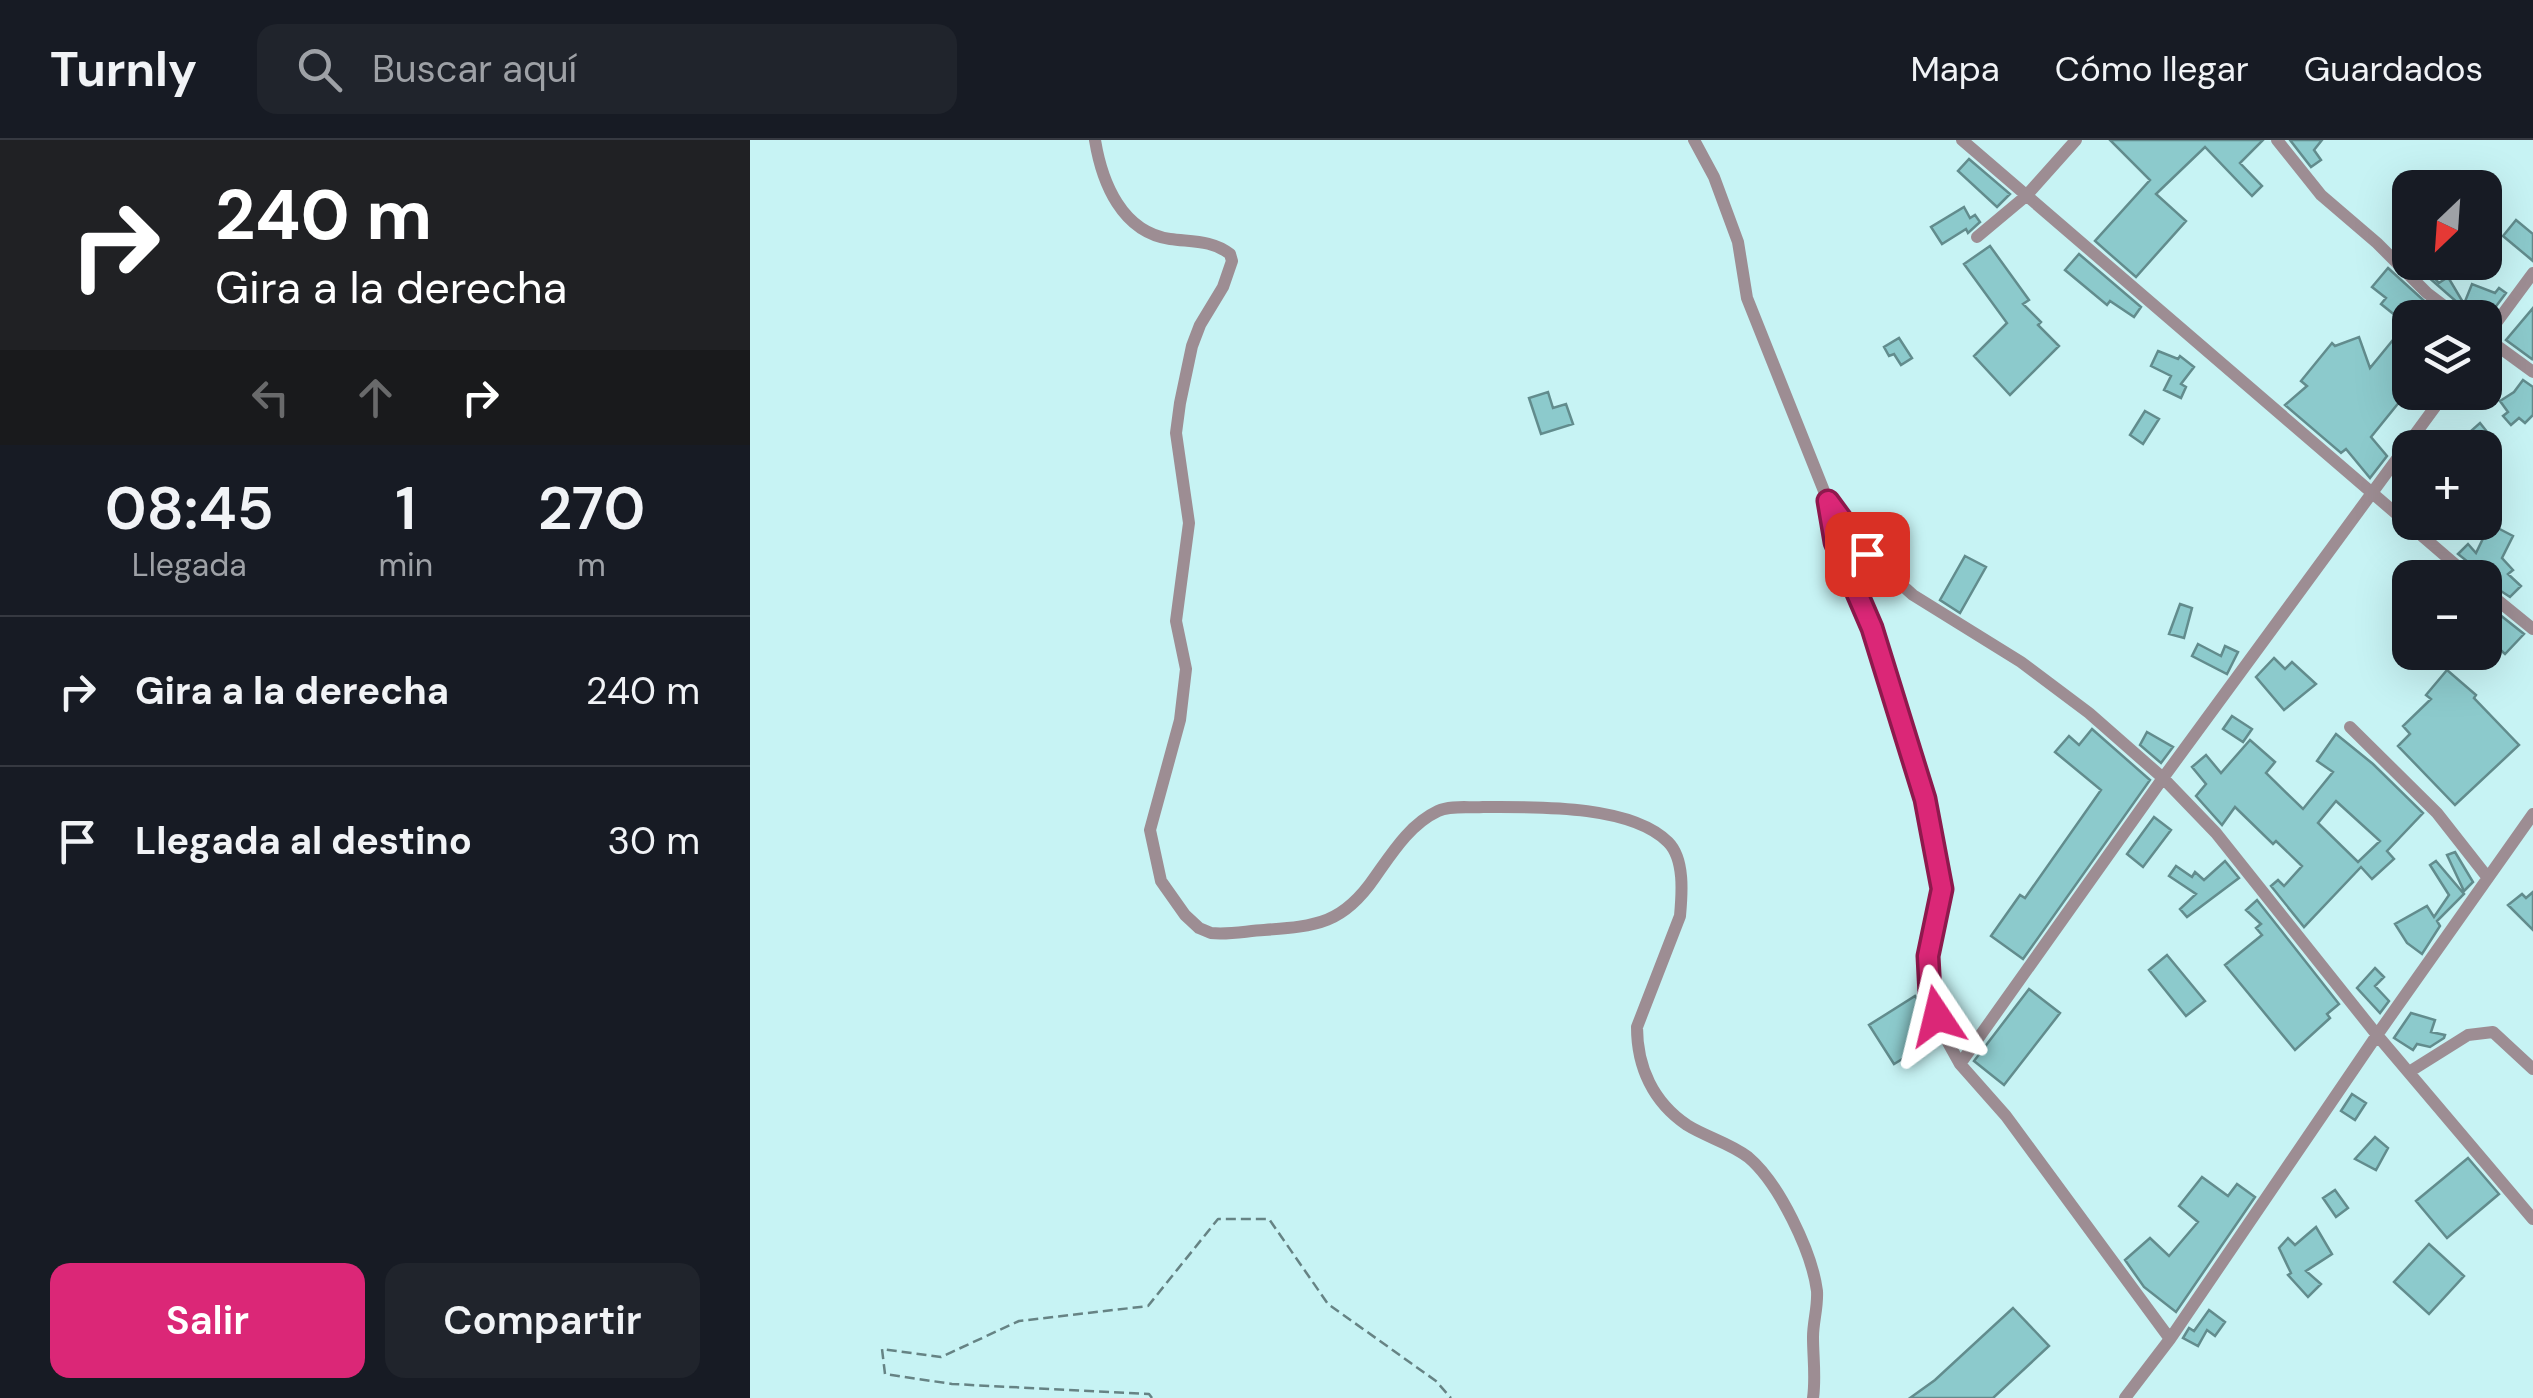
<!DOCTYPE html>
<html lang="es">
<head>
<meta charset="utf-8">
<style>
	:root { --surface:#171b24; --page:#20242c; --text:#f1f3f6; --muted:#9ea1a6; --line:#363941; --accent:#db2777 }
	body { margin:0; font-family:"DM Sans",sans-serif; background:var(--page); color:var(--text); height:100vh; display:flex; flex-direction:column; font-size:38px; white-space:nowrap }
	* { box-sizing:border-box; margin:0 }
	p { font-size:32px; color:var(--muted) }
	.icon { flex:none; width:55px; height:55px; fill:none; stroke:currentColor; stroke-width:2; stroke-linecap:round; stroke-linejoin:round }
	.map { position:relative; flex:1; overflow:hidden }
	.details { display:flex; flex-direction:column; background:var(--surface); width:750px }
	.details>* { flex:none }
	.hud { background:#202124; color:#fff; overflow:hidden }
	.needle { width:65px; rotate:205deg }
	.buttons { position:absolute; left:1642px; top:30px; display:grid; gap:20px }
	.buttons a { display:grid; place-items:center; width:110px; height:110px; border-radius:20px; background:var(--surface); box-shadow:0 10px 40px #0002; font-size:50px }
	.pin { position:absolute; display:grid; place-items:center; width:85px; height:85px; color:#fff; margin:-42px; border-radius:20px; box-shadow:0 5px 15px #0006 }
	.me { position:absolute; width:110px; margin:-55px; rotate:350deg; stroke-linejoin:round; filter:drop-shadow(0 0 8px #0008) }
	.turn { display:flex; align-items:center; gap:35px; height:210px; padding:0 50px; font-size:45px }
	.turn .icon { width:130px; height:130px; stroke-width:2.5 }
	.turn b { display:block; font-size:70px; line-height:85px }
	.lanes { display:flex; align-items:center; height:95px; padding:0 50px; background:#0003; justify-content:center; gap:50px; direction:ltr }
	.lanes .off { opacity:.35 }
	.eta { display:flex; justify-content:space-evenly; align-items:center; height:170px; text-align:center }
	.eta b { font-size:60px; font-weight:600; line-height:70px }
	.action { display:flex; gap:20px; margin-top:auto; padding:20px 50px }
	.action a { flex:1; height:115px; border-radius:20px; background:var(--accent); color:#fff; font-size:40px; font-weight:600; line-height:115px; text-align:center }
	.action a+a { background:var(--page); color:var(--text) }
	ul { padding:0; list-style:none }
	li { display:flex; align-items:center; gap:30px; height:150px; padding:0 50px; border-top:2px solid var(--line) }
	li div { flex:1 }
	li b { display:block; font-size:38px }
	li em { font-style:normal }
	header { display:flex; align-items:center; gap:60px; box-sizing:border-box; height:140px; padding:0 50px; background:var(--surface); border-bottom:2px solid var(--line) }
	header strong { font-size:48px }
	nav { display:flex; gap:55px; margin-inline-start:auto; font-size:35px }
	.search { width:700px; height:90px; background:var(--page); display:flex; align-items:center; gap:25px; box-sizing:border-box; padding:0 35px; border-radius:20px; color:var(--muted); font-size:38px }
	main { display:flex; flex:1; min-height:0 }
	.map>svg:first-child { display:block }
</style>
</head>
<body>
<header>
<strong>Turnly</strong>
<div class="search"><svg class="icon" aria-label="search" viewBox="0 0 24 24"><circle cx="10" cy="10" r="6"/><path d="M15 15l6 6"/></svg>Buscar aquí</div>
<nav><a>Mapa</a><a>Cómo llegar</a><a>Guardados</a></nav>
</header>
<main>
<section class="details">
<div class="hud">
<div class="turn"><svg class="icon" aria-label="right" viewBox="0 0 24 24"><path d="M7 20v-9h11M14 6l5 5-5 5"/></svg><div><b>240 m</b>Gira a la derecha</div></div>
<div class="lanes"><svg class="icon off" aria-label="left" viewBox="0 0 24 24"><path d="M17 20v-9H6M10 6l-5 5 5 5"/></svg><svg class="icon off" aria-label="ahead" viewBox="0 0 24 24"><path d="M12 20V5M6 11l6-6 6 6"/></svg><svg class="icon" aria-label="right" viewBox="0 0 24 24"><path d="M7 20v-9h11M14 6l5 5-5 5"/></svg></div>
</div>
<div class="eta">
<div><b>08:45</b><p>Llegada</p></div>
<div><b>1</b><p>min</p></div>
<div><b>270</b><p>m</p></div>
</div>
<ul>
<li><svg class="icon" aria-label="right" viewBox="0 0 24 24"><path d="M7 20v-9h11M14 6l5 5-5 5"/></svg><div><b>Gira a la derecha</b></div><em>240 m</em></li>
<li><svg class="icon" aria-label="arrive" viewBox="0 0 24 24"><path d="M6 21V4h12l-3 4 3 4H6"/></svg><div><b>Llegada al destino</b></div><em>30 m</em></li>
</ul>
<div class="action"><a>Salir</a><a>Compartir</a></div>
</section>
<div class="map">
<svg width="1783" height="1258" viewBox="0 0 1783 1258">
	<rect width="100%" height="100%" fill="#c7f3f4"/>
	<path fill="#8ccacc" stroke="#628c8d" stroke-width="2.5" fill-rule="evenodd" d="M1360 0H1513L1490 23 1512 46 1502 56 1455 7 1406 54 1436 81 1386 137 1345 101 1400 40Z
		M1540 0H1572L1564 10 1571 20 1561 27Z
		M1219 19 1260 54 1247 67 1208 31Z
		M1214 67 1220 78 1225 75 1230 82 1218 93 1216 89 1192 104 1181 87Z
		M1766 80 1783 94V121L1753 96Z
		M1240 106 1279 160 1273 164 1291 182 1288 185 1309 206 1260 255 1224 216 1257 183 1214 124Z
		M1329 114 1391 167 1384 177 1360 161 1357 165 1315 130Z
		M1661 122H1668L1689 143 1698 137 1714 164 1722 144 1745 153 1749 148 1756 153 1735 181V168L1720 178 1716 170Z
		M1638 128 1693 178H1660V252H1681L1670 267 1655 255 1621 297 1637 316 1620 338 1596 309 1591 313 1535 265 1557 246 1551 241 1582 203 1585 206 1609 197 1620 228 1656 184 1631 164 1636 158 1622 147Z
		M1783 168V217L1782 219 1756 200Z
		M1149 198 1162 218 1151 225 1144 214 1139 216 1134 207Z
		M1408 211 1428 219 1430 216 1444 227 1431 244 1436 247 1431 258 1414 250 1421 236 1401 226Z
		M1773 240 1783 247V275L1775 283 1769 278 1761 285 1753 276 1758 272 1750 261 1764 252Z
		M798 252 803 268 816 264 823 284 791 294 779 258Z
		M1395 271 1409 279 1393 304 1380 295Z
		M1730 283 1742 298 1731 308H1722L1713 298Z
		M1740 384 1763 396 1752 418 1763 430 1758 434 1771 446 1760 457 1731 438 1728 430 1708 414 1718 404 1726 413Z
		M1215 416 1236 427 1210 473 1190 460Z
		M1735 463 1774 494 1755 514 1735 496Z
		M1430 464 1442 468 1434 498 1419 494Z
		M1448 504 1471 516 1475 506 1488 512 1477 534 1442 516Z
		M1524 518 1535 529 1542 522 1566 544 1534 570 1506 537Z
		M1697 530 1726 555 1724 558 1769 605 1705 665 1648 606 1660 594 1653 586 1681 559 1676 555Z
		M1482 576 1502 589 1493 602 1473 589Z
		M1342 589 1400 640 1273 819 1241 796 1270 755 1275 758 1351 650 1305 612 1319 596 1329 605Z
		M1397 592 1423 607 1411 623 1390 605Z
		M1586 594 1623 624 1673 673 1637 711 1644 719 1622 739 1611 727 1554 787 1521 746 1528 740 1534 746 1552 726 1526 701 1523 704 1485 667 1472 685 1446 656 1456 644 1442 627 1456 615 1471 633 1500 600 1525 622 1516 633 1553 669 1583 632 1567 621ZM1586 661 1630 701 1608 722 1568 683Z
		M1404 677 1421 690 1393 727 1377 714Z
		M1705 712 1723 742 1714 751 1697 715Z
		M1475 721 1489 738 1437 777 1430 769 1446 754 1419 736 1426 726 1442 737 1445 732 1454 740Z
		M1686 721 1714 754 1687 781 1690 786 1672 814 1657 803 1645 784 1677 766 1684 777 1699 755 1680 725Z
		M1783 752V790L1758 765 1772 754 1776 758Z
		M1507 760 1589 864 1577 874 1580 878 1545 910 1475 825 1512 795 1506 788 1511 784 1496 770Z
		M1417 815 1455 861 1436 876 1399 830Z
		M1625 828 1634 837 1625 846 1639 861 1630 873 1607 848Z
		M1279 849 1310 873 1254 945 1224 921Z
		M1165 856 1176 873 1185 899 1144 924 1119 885Z
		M1661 873 1685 880 1681 892 1695 895 1694 898 1680 907 1667 904 1663 910 1644 898Z
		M1602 954 1616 963 1605 980 1591 971Z
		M1625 997 1638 1008 1626 1030 1605 1019Z
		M1718 1018 1749 1054 1697 1098 1666 1061Z
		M1452 1037 1478 1056 1487 1044 1505 1057 1426 1172 1394 1147 1375 1120 1400 1098 1419 1116 1448 1082 1429 1066Z
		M1585 1050 1598 1068 1586 1077 1573 1058Z
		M1566 1087 1582 1114 1556 1131 1571 1144 1558 1157 1538 1135 1541 1133 1529 1108 1538 1098 1545 1105Z
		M1679 1104 1714 1136 1679 1174 1644 1142Z
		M1263 1168 1299 1206 1243 1258H1160L1185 1240Z
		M1459 1170 1475 1182 1465 1196 1457 1190 1448 1206 1433 1198 1439 1188 1444 1191Z"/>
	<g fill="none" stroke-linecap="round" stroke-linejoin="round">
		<path stroke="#668384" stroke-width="2.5" stroke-dasharray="10 5" stroke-linecap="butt" d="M402 1258 399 1254 202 1244 135 1234 132 1209 191 1217 269 1181 398 1166 468 1079H519L578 1164 686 1241 701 1258"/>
		<path stroke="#9d8d93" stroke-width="12" d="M345 0C352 43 372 92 420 99 442 102 462 100 480 114L482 121 473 147 450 185 442 206 430 263 426 293 439 383 426 481 436 529 430 580 400 690 411 741 435 775 449 788 461 793C479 795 496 791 514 790 567 786 593 784 625 737 642 713 660 684 688 671 701 665 719 668 733 667 784 667 880 664 918 702 935 719 932 754 930 776L887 887C887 927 903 962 937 985 956 997 980 1003 998 1017 1029 1043 1062 1112 1067 1151 1068 1167 1063 1182 1063 1197 1063 1218 1066 1237 1063 1258
			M944 0 964 37 988 102 997 158 1078 361 1117 414 1163 455 1271 522 1339 573 1413 638 1466 693 1627 895 1783 1079
			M1212 0 1721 438
			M1527 0 1571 55 1627 103 1677 153 1710 178
			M1227 97 1276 56 1326 0
			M1735 197 1783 232
			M1735 198 1783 133
			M1078 364 1085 402 1122 488 1175 659 1192 749 1178 815 1180 854 1195 897 1210 924 1256 976 1420 1199
			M1735 450 1783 489
			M1600 587 1687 673 1738 738
			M1210 924 1413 638 1696 252
			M1659 932 1718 895 1743 892 1783 929
			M1375 1258 1420 1199 1627 895 1783 674"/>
	</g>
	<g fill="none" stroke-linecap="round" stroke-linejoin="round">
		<defs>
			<path id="route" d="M1117 414 1078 361 1085 402 1122 488 1175 659 1192 749 1178 816 1180 854 1187 876"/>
		</defs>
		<use href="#route" stroke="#8e194d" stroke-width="25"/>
		<use href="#route" stroke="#db2777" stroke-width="18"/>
	</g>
</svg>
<div class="buttons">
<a><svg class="needle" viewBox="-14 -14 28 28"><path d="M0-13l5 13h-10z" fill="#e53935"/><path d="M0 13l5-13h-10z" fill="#9ea1a6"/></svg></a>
<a><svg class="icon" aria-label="layers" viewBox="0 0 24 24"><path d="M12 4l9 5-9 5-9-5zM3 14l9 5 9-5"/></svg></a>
<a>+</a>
<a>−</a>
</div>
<div class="pin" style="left:1117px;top:414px;background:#d93025"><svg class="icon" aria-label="arrive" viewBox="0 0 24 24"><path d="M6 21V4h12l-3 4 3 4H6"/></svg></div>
<svg class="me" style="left:1187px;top:876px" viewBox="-20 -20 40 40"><path d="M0-17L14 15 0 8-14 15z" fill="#db2777" stroke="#fff" stroke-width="4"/></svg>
</div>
</main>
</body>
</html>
